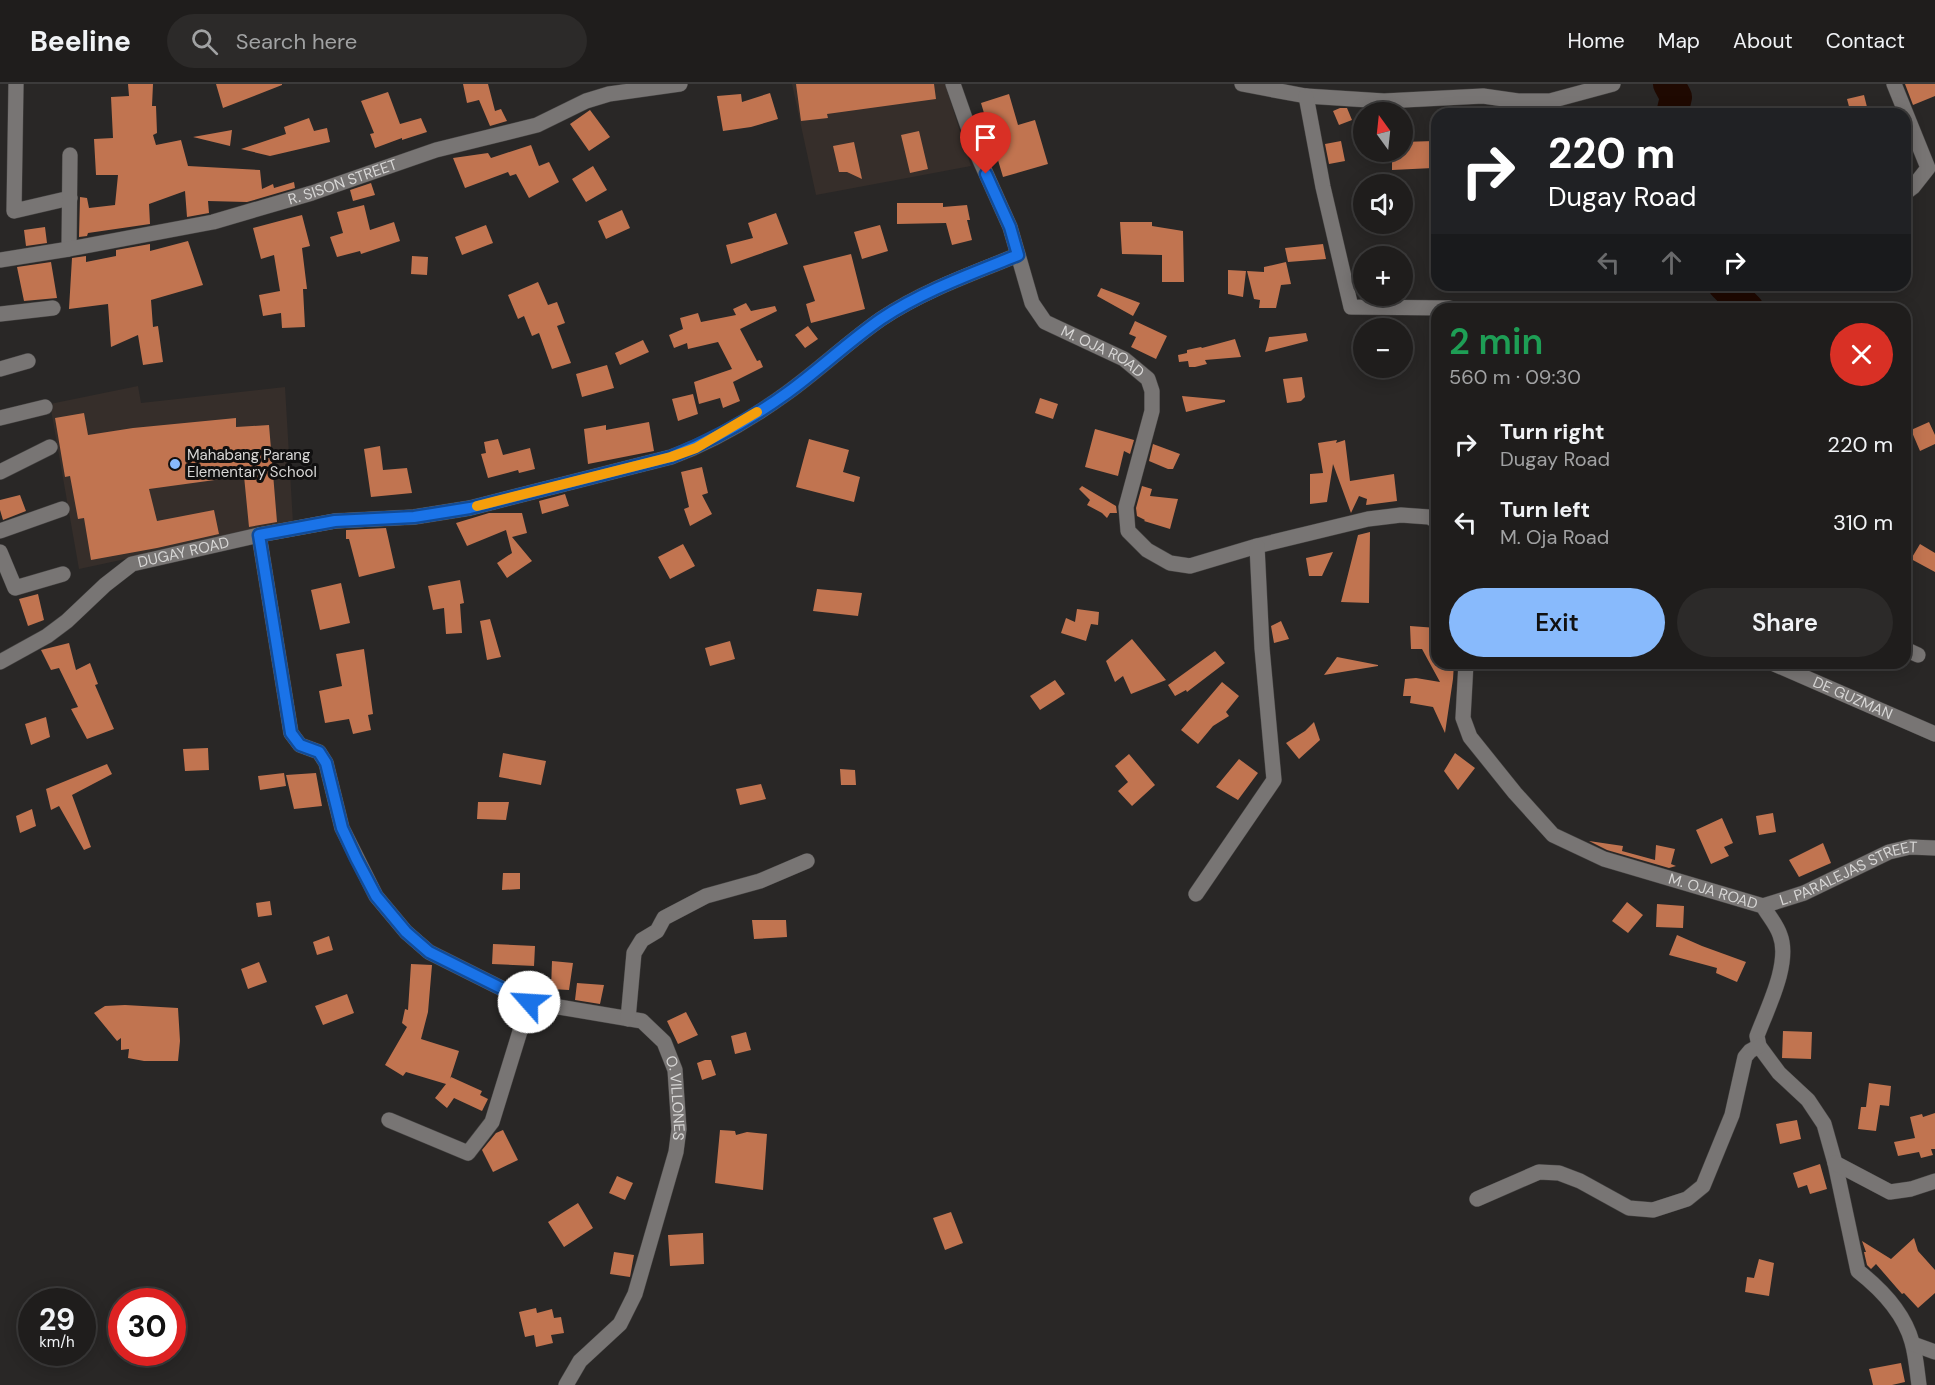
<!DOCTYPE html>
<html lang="en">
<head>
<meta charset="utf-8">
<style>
	:root { --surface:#1f1d1c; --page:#2c2a29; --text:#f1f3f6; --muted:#a1a2a3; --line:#3c3b3b; --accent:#88bafc }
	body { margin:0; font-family:"DM Sans",sans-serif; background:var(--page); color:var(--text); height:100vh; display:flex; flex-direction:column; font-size:22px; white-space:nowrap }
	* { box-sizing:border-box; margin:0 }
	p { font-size:20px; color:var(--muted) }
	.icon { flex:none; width:33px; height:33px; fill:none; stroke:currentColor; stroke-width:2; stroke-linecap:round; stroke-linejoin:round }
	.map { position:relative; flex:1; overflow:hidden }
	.panel { position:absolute; left:1431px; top:219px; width:480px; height:366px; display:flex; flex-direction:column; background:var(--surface); border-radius:18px; box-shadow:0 3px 15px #0003,0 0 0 2px var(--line) }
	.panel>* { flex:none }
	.guide { position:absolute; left:1431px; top:24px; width:480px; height:183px; border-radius:18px; box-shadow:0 3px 15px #0003,0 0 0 2px var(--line); background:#202124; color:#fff; overflow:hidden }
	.needle { width:39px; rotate:345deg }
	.buttons { position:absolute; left:1353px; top:18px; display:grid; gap:12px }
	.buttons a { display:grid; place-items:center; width:60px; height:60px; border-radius:50%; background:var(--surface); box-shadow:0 3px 15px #0003,0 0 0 2px var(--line); font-size:30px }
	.speed { position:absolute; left:18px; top:1204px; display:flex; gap:12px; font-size:30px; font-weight:700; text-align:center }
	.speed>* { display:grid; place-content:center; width:78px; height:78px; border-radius:50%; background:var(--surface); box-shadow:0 3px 15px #0003,0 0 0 2px var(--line); line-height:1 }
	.speed small { font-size:15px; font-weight:400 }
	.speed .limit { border:9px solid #d22; background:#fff; color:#111 }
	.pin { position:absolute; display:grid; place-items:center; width:51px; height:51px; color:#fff; margin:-62px -26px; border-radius:50% 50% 50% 0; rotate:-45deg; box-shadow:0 0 6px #0007 }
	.pin .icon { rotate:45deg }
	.me { position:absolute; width:66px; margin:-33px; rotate:296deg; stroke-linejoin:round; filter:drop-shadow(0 0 4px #0008) }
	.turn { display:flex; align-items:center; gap:21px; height:126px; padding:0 18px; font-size:27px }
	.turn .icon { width:78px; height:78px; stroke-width:2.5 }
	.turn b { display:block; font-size:42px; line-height:51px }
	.lanes { display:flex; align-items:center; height:57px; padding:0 18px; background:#0003; justify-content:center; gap:30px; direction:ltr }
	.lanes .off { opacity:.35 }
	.round { display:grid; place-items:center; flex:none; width:63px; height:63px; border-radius:32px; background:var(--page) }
	.overview { display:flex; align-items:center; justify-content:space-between; height:102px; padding:0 18px }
	h1 { font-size:36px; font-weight:600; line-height:45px; color:#1e9e55 }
	.primary-button { display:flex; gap:12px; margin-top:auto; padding:12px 18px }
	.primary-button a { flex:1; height:69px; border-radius:36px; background:var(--accent); color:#111; font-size:24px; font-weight:600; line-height:69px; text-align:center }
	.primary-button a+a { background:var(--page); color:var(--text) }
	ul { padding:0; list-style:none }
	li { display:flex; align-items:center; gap:18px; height:78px; padding:0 18px }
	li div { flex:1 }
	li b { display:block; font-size:22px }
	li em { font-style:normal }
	header { display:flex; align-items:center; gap:36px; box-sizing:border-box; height:84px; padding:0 30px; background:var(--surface); border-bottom:2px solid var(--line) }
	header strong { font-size:28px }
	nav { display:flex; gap:33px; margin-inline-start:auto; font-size:21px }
	.search { width:420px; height:54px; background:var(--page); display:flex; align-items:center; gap:15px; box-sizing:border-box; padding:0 21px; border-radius:33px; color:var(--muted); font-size:22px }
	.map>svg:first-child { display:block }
</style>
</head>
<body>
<header>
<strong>Beeline</strong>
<div class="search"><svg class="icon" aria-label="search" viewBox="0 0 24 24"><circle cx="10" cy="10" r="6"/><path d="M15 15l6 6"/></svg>Search here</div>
<nav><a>Home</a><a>Map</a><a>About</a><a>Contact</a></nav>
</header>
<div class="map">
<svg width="1935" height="1301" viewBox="0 0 1935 1301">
	<rect width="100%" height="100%" fill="#292726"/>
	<path fill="#362e2a" d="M792 0H945L971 82 816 111Z
		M138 302 141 319 285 303 293 439 79 485 50 320Z"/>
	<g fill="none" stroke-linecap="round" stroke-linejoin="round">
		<path stroke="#1f0901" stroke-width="32" d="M1669 0 1676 13 1672 30
			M1724 201 1748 225"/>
	</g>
	<path fill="#c17450" d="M128 0H153L152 22H156L157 49 153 51 156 61 181 56 188 82 260 86 262 105 273 100 274 104 294 98 295 104 247 118 208 117 209 129 187 133 185 107 149 120 150 140 88 149 87 152 79 153 80 113 87 114 89 124 115 121 118 91H96L94 55 113 54 111 13 129 12Z
		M216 0H282V1L223 24Z
		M463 0H488L495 27 501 25 507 37 490 42 479 16 467 19Z
		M796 0H934L936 15 827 30 828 34 801 37Z
		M1905 0H1935V12L1913 21Z
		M388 8 400 40 421 34 427 48 402 56V54L375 64 370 50 374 49 361 17Z
		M770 9 778 35 751 43 723 47 717 12 741 10 742 18Z
		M1009 10 1018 41 1035 36 1048 80 1003 93 981 19Z
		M1864 11 1868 27 1851 30 1847 15Z
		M1340 24H1347L1352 36 1339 41 1333 27Z
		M590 26 610 53 589 67 570 40Z
		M309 34 314 47 327 44 330 58 270 72 241 65 286 50 284 43Z
		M232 46 230 62 193 53Z
		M919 47 928 85 910 89 901 51Z
		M1341 57 1345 77 1329 80 1325 60Z
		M1434 57 1433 84 1392 86V68H1402V58Z
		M854 58 862 95 847 88H839L833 62Z
		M531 61 539 82 549 78 559 98 529 114 516 90 510 92 508 88 465 104 453 74 488 69 491 74Z
		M593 82 607 106 586 118 572 95Z
		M371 99 375 111 353 117 350 106Z
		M897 119H943V123L967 121 970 136H967L972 156 952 161 946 139 897 140Z
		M364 121 370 146 394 138 400 157 361 170 360 167 337 173 330 153 343 149 337 128Z
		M622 126 630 144 606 155 598 137Z
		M776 129 788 160 731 180 726 161 753 154 748 139Z
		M302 131 310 162 302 164 307 205H303L305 243 282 244 281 229 263 232 259 211 280 207 274 171 261 175 253 144Z
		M1120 138H1152V142L1183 147 1184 198H1162V171L1122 170Z
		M486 141 493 159 462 171 455 153Z
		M880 141 888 167 862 175 854 148Z
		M45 143 47 159 26 162 24 146Z
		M188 157 203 201 151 216 153 243 158 242 163 278 143 281 138 251 111 263 108 220 69 225 72 174 86 172V178L116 172V166L150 160V167Z
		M1323 160 1326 175 1288 178 1285 164Z
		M851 170 865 225 811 239 806 220 815 217 803 182Z
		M412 172 428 173 427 191 411 190Z
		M51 178 57 214 24 217 17 183Z
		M1286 178 1291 200 1281 201 1276 224H1259L1260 216 1254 215 1247 187 1264 188V183Z
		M1228 186 1246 187 1243 213 1228 210Z
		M538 198 548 221 557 218 565 239 557 242 571 279 552 285 539 249 532 252 524 232 518 235 508 211Z
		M1101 204 1140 219 1133 232 1097 212Z
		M746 219 751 227 775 222 777 227 740 245 757 277 760 276 763 283 733 298 740 317 723 324 720 314 699 320 694 298 732 285 718 258 688 265 687 259 674 264 669 251 683 245 680 234 698 229 701 238 736 231 733 225Z
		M1135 237 1167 252 1156 275 1131 263 1136 253 1129 250Z
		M808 242 818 255 805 264 795 251Z
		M1306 249 1308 257 1265 268 1269 253Z
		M1235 255 1241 273 1205 276 1207 280 1195 283H1189L1188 277 1179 278 1178 271 1187 269V266L1201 263 1202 264Z
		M643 256 649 268 620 281 615 269Z
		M607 281 614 304 582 313 576 290Z
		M1302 293 1305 313 1301 317 1287 319 1283 295Z
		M693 310 698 330 678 337 672 315Z
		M1182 312 1225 316V318L1186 328Z
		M1040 314 1058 320 1053 335 1035 329Z
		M84 329 88 351 133 344 236 334V343L269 341 277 438 249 443 244 392 149 405 157 437 214 426 219 450 157 464 91 476 84 434 78 435 70 392 65 393 55 334Z
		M649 338 654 367 588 380 584 345 606 341V346Z
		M1929 338 1935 351V360L1920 367 1911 346Z
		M1095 345 1134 356 1130 370 1124 367 1118 392 1085 383Z
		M498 355 503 371 530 364 535 385 519 389 518 386 488 394 481 370 486 369 484 358Z
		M809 355 849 366 843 388 860 393 854 418 796 403Z
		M1337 356 1336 359 1345 356 1350 397 1394 390 1397 417 1366 421 1367 415 1359 412 1351 429 1333 380 1327 418 1310 420V390L1323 389 1318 359Z
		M1153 360 1180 370 1173 385H1168L1149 377Z
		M380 362 383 386 407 384 412 409 371 413 364 365Z
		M702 383 708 409 702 411 712 430 690 442 684 425 689 423 681 388Z
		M1082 402 1116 422 1117 429H1110L1107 434 1102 429 1087 421 1090 416 1079 405Z
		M1142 402 1152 405 1150 412 1178 415 1170 445 1144 437 1145 436 1137 432 1136 424Z
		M565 410 569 422 542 430 539 417Z
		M20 411 26 427 3 436 0 426V416Z
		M489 429H522L527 449 512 453 532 477 507 494 497 479 512 469 506 446 467 462 456 439Z
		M386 444 395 484 359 493 349 455H346V446Z
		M1370 448 1369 519 1341 518 1358 451Z
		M683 460 695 482 670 495 658 473Z
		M1920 460 1935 469V488L1911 475Z
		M1333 468 1322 492H1309L1306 474Z
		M460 496 464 519 460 520 462 549 446 550 444 524 433 526 428 502Z
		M341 499 350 539 320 546 311 506Z
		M817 505 862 509 858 532 813 527Z
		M38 510 44 536 28 542 19 515Z
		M1077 525 1099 528 1098 541 1091 540 1086 557 1061 549 1066 534 1075 538Z
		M490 535 501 573 487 576 480 537Z
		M1281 537 1289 555 1274 559 1271 542Z
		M1410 542 1437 544V579H1454L1453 595 1445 649 1433 623 1410 619 1411 612H1403L1405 595 1416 594 1440 598 1422 565H1411Z
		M1132 555 1166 596 1131 610 1123 592 1115 598 1106 577Z
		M730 557 735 575 710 582 705 564Z
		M69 559 76 586 90 579 98 600 95 601 114 645 87 655 71 625 78 623 59 584 51 586 41 566Z
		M364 565 373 630 368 631 371 646 353 650 349 635 325 639 319 607 342 602 336 570Z
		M1215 567 1225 579 1187 608 1186 606 1175 612 1168 601Z
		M1337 573 1378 581V582L1324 591Z
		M1055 596 1065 610 1040 626 1030 612Z
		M1222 598 1239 612 1226 628 1229 632 1213 642 1198 660 1181 646Z
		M46 633 50 653 31 661 25 640Z
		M1314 638 1320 656 1299 675 1286 659 1305 647Z
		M208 664 209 686 185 687 183 665Z
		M503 669 546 677 541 701 499 693Z
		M1455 669 1475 684 1458 706 1444 687Z
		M1129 670 1155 701 1132 722 1118 707 1128 698 1115 682Z
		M1239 675 1258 689 1238 716 1216 703Z
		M107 680 112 690 72 711 91 763 84 766 59 722 51 726 46 705Z
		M840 685 855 686 856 701H841Z
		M284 689 286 702 260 706 258 692Z
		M316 689 322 722 294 725 286 691Z
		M761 700 766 715 740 721 736 705Z
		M478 718H509L506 736 477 735Z
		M32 725 36 742 20 749 16 732Z
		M1773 729 1776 748 1759 751 1756 732Z
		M1722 734 1733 759 1724 763 1729 772 1711 780 1696 746Z
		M1589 757 1623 762 1622 767 1655 776 1656 761 1675 765 1671 780 1676 782 1669 784 1607 766Z
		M1823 759 1831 779 1799 793 1789 776Z
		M503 789H520V805L502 806Z
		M270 817 272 831 258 833 256 819Z
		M1627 818 1643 831 1628 849 1612 837Z
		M1657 820 1684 822 1683 844 1656 843Z
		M752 836H786L787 853 754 855Z
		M1677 851 1702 862 1746 878 1737 898 1716 889 1717 884 1669 871Z
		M329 852 333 866 317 871 313 858Z
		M493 860 535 862 534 882 492 880Z
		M552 877 573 879 569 906 551 905Z
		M259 878 267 898 248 905 241 885Z
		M411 880 432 881 428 928 421 955 459 967 450 995 451 993 482 1007 480 1011 488 1015 482 1027 454 1014 447 1024 435 1014 446 1000 406 988 403 992 385 981 407 943 402 939 405 925 408 926Z
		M577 899 604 901 600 920 575 916Z
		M347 910 354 929 323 941 315 922Z
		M125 921 178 924 180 957 178 977H144L128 974 129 965 121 966V954L117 957 94 929 105 922Z
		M686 928 698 951 678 960 667 937Z
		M1783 947 1812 948 1811 975 1782 974Z
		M746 948 751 966 735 970 731 952Z
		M705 976H711L716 991 702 996 697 979Z
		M1869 999 1891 1002 1889 1022 1880 1021 1876 1047 1858 1045 1861 1023H1866Z
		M1935 1029V1065H1931L1933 1071 1921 1074 1919 1068 1898 1072 1894 1058 1915 1054 1910 1033 1922 1030 1923 1033Z
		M1797 1036 1801 1055 1780 1060 1776 1040Z
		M503 1046 518 1076 493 1088 482 1066 496 1049Z
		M720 1046 735 1047 736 1051 747 1048 767 1050 763 1106 715 1099Z
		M1820 1080 1827 1105 1810 1110 1807 1101 1798 1104 1793 1089Z
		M617 1092 633 1099 625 1116 609 1109Z
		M578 1119 593 1144 564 1163 548 1138Z
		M951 1128 963 1159 945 1166 933 1134Z
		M703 1149 704 1180 670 1182 668 1151Z
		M1914 1154 1918 1167 1935 1186V1209L1918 1224 1904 1209 1902 1210 1876 1180 1871 1185 1867 1181 1864 1168H1866L1862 1157 1891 1175Z
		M614 1168 634 1171 630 1193 610 1190Z
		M1759 1175 1774 1179 1769 1212 1745 1208 1747 1193 1754 1194Z
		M536 1224 537 1229 552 1225 554 1234 561 1233 564 1249 551 1251 553 1259 536 1263 534 1251 525 1253 519 1228Z
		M1901 1279 1905 1298 1892 1301H1873L1869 1285Z"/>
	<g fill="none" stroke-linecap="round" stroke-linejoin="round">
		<defs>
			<g id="minor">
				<path d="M16 0 14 127 70 114"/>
				<path id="s1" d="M953 0 979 74 1010 143 1032 219 1045 238 1124 275 1148 295 1152 307V327L1126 423 1128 447 1147 466 1170 479 1190 482 1257 462 1368 435 1401 431 1429 433 1437 437"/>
				<path d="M1242 0 1306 12 1384 17 1483 12 1518 17H1550L1613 0"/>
				<path d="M1894 0 1928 84 1913 103 1905 109"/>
				<path d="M1306 12 1323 103 1351 223 1449 224"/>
				<path d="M69 165 70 71"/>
				<path id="s2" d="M0 176 69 165 213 138 312 109 436 66 537 41 586 17 609 10 680 0"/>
				<path d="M0 230 53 224"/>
				<path d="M0 285 28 277"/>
				<path d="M0 334 45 323"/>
				<path d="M0 388 50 363"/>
				<path d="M0 447 62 425"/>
				<path id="s3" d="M259 451 291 649 300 661 319 668 326 679 342 744 376 812 406 848 429 868 529 918 642 937 664 958 675 986 679 1045 676 1068 635 1210 620 1240 580 1277 566 1301"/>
				<path d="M0 468 15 504 63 490"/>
				<path d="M1905 565 1918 571"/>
				<path id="s4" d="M0 578 47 552 67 537 105 501 132 480 259 451 335 437 414 433 470 424 671 373C712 358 751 335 787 309 819 286 848 258 881 235 923 207 971 190 1018 171"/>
				<path id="s5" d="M1466 579 1463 634 1470 653 1515 709 1553 751 1604 775 1763 822C1768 831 1777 841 1780 851 1791 879 1767 925 1757 952L1759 962 1779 989 1808 1016 1824 1040 1835 1079 1858 1187C1881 1205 1904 1229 1912 1258 1916 1272 1917 1287 1919 1301"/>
				<path id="s6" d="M1772 579 1935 650"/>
				<path d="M1196 810 1274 696 1262 564 1257 462"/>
				<path id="s7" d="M1763 822 1804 809 1889 768 1910 763 1935 764"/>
				<path d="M628 935 634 869 642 856 657 847 664 834 706 812 760 797 807 777"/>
				<path d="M389 1036 468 1069 492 1038 529 918"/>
				<path d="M1835 1079 1890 1108 1911 1105 1935 1097"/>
				<path d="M1477 1115 1539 1088 1559 1089 1580 1097 1629 1124 1653 1126 1687 1115 1703 1102 1732 1031 1745 973 1750 967 1759 962"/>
				<path d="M1913 1260 1935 1268"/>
			</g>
		</defs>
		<use href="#minor" stroke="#454342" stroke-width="16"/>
		<use href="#minor" stroke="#787574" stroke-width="15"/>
	</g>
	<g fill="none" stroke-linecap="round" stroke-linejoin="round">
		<defs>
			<path id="route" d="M529 918 429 868 406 848 376 812 356 774 342 744 326 679 319 668 300 661 291 649 259 451 335 437 414 433 470 424 671 373C711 357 751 335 787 309 819 286 848 258 881 235 923 207 971 190 1018 171L1010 143 986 90"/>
		</defs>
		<use href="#route" stroke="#114b97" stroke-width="15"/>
		<use href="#route" stroke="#1a73e8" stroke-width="10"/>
		<path stroke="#f59e0b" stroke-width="10" d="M477 422 671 373 696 364 757 328"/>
	</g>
	<circle fill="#88bafc" stroke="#111010" stroke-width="2" cx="175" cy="380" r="6"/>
	<g text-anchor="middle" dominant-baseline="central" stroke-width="6" stroke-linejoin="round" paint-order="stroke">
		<g font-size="15" fill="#d7d6d5" stroke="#111010">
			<text stroke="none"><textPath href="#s2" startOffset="352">R. SISON STREET</textPath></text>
			<text stroke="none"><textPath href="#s1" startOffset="321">M. OJA ROAD</textPath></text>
			<text stroke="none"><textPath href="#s4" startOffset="218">DUGAY ROAD</textPath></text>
			<text stroke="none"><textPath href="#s6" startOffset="88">DE GUZMAN</textPath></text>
			<text stroke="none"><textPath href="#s7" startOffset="92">L. PARALEJAS STREET</textPath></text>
			<text stroke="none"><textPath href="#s5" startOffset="374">M. OJA ROAD</textPath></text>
			<text stroke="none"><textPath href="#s3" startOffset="784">O. VILLONES</textPath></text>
		</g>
		<g font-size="15" fill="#d7d6d5" stroke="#111010" text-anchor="start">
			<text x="187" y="371">Mahabang Parang<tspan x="187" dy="17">Elementary School</tspan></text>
		</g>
	</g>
</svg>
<div class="buttons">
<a><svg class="needle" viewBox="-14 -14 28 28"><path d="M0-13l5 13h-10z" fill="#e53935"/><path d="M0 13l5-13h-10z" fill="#a1a2a3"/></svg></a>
<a><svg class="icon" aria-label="sound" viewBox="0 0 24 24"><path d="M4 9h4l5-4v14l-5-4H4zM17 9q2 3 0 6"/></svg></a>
<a>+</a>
<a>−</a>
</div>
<div class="speed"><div>29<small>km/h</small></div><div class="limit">30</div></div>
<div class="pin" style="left:986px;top:90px;background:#d93025"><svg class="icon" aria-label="arrive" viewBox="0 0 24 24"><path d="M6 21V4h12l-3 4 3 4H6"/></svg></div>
<svg class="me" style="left:529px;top:918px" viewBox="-20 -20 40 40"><circle r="19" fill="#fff"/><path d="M0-13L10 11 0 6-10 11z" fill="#1a73e8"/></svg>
<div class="guide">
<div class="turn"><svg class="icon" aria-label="right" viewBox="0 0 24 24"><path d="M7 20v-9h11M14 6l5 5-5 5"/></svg><div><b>220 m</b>Dugay Road</div></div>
<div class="lanes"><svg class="icon off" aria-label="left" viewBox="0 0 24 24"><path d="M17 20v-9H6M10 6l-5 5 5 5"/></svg><svg class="icon off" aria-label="ahead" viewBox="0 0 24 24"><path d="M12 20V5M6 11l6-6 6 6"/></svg><svg class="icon" aria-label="right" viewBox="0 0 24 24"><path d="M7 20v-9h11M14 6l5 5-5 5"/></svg></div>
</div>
<section class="panel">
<div class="overview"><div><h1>2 min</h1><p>560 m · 09:30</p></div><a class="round" style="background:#d93025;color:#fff"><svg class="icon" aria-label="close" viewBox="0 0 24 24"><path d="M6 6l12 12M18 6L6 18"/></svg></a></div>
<ul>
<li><svg class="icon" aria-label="right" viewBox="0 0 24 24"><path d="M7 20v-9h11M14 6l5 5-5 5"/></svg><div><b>Turn right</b><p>Dugay Road</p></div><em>220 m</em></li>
<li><svg class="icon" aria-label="left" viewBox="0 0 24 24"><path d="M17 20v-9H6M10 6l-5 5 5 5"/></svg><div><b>Turn left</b><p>M. Oja Road</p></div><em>310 m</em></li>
</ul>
<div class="primary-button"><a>Exit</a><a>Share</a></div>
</section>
</div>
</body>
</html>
